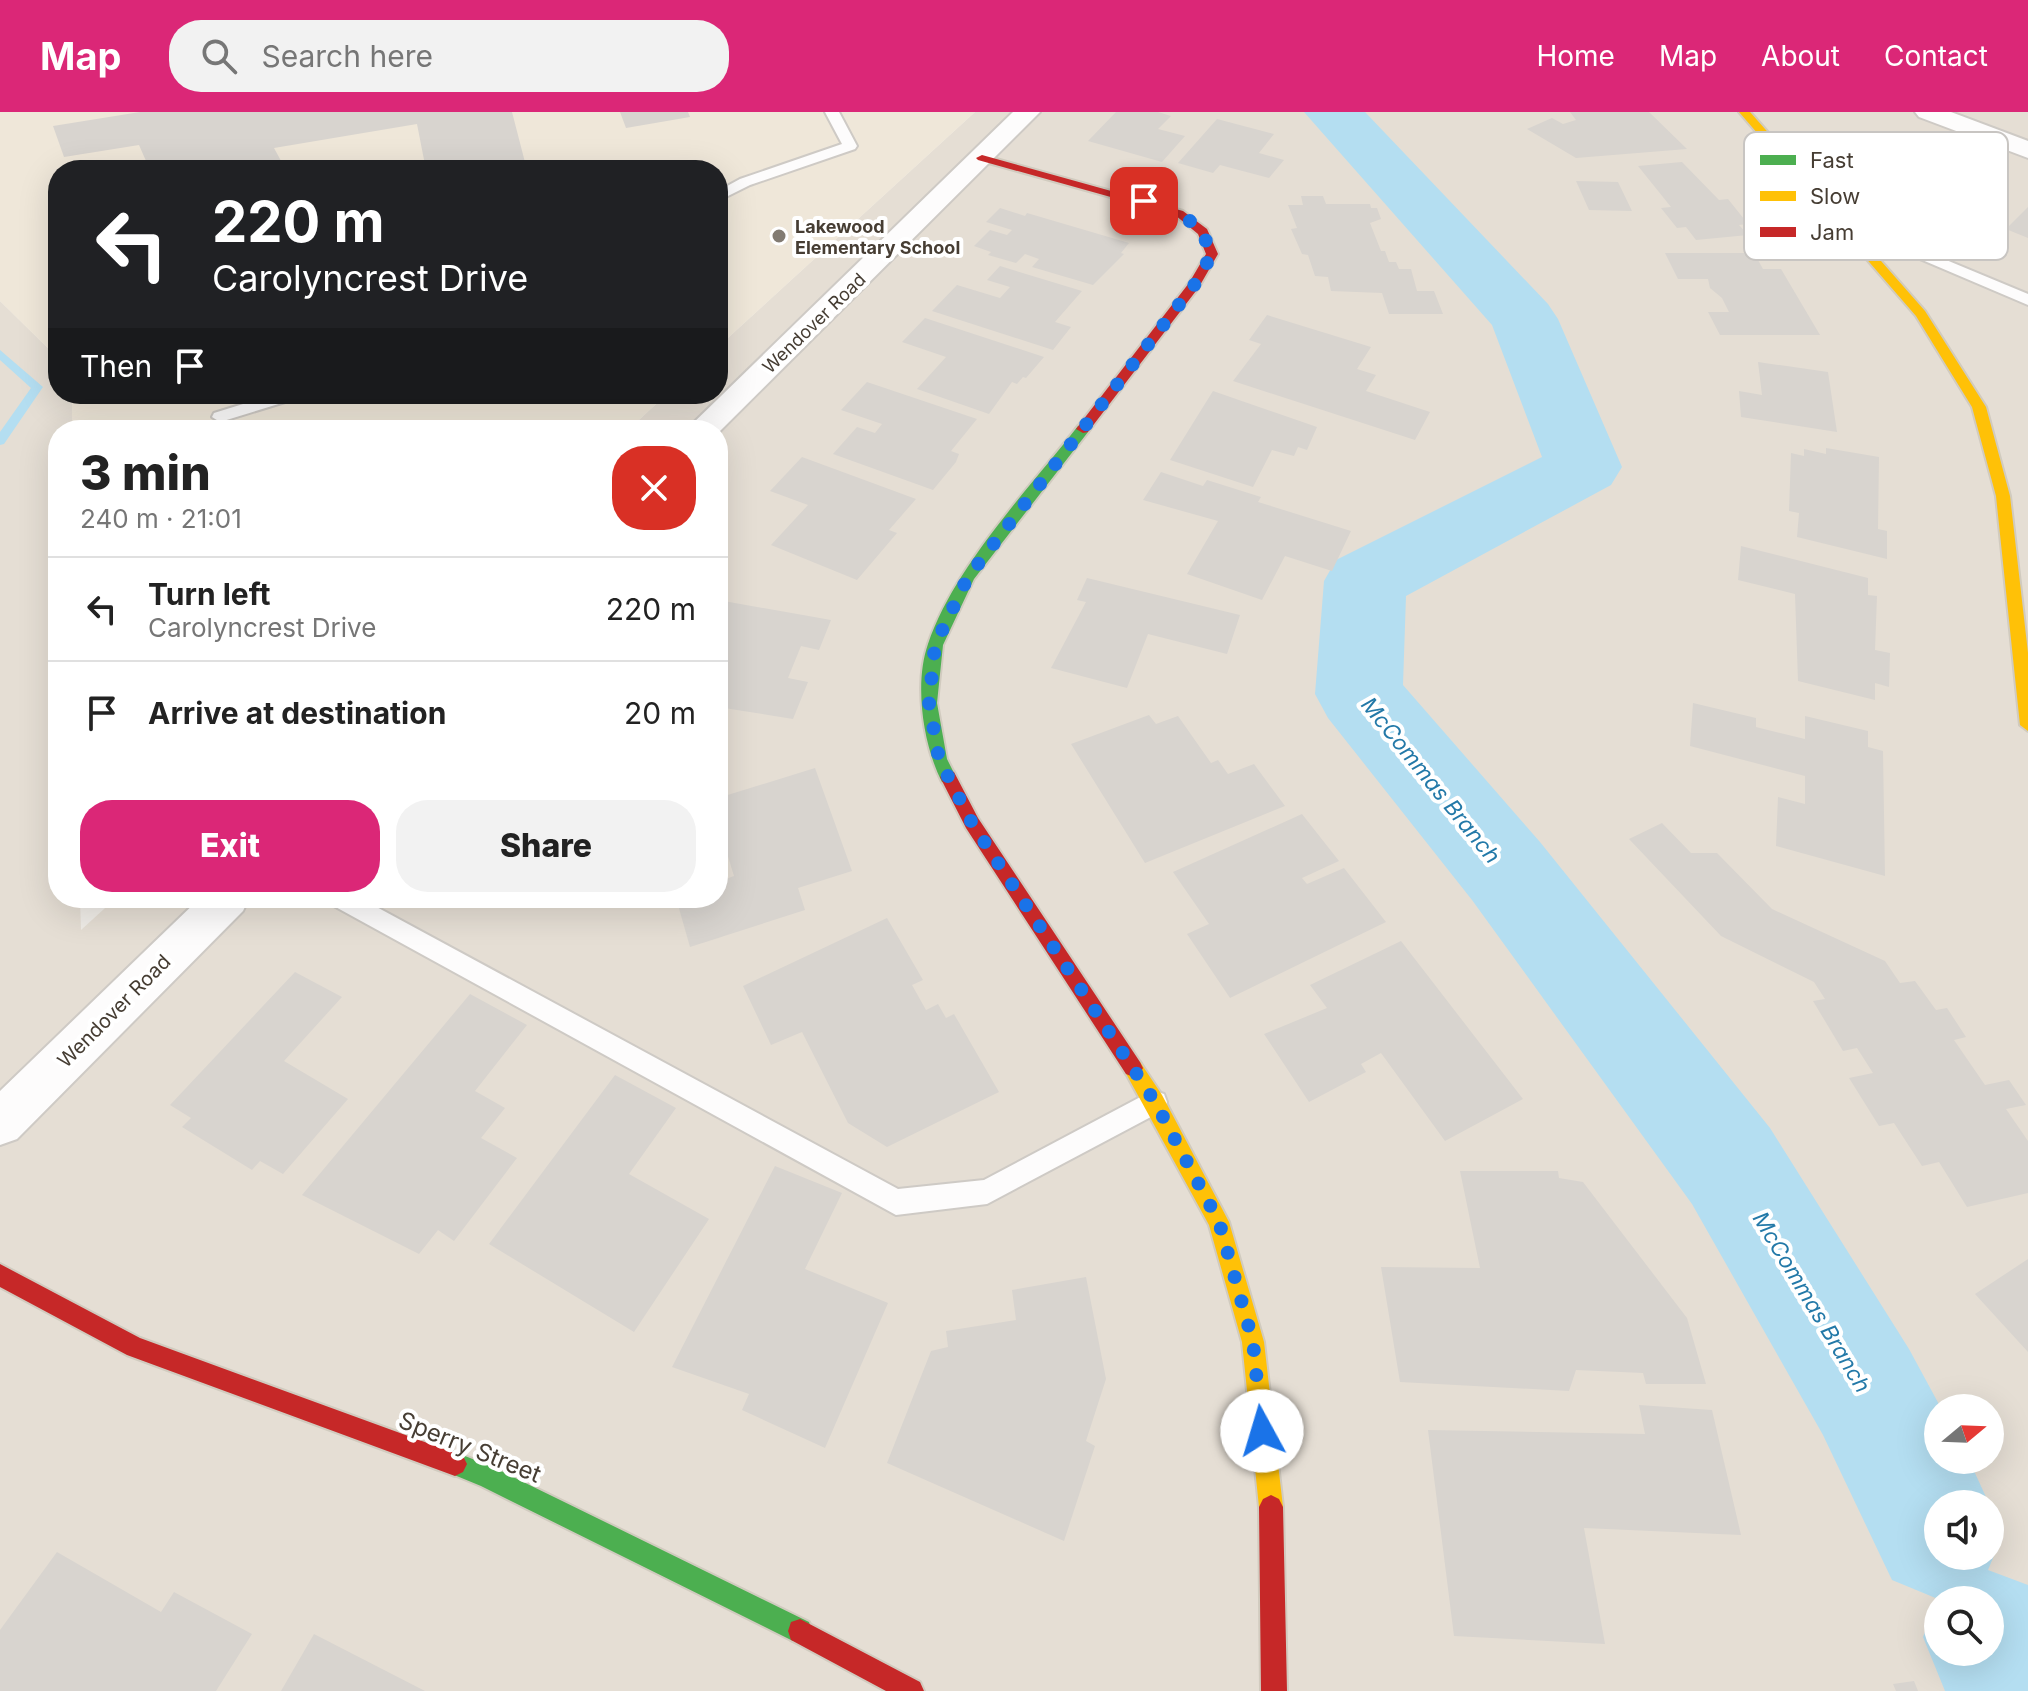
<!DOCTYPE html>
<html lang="en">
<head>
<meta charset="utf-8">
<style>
	:root { --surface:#fff; --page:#f2f2f2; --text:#222; --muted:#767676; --line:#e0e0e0; --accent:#db2777 }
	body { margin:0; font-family:Inter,sans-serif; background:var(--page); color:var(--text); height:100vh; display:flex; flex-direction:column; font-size:30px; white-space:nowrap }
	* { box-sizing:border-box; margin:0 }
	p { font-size:26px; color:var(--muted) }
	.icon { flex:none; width:44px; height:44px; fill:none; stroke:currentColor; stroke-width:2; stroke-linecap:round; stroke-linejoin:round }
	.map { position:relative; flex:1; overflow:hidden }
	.side { position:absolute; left:48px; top:308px; width:680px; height:488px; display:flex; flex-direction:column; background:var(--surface); border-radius:32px; box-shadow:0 8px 32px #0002 }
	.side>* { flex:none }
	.hud { position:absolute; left:48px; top:48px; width:680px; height:244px; border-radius:32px; box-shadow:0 8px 32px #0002; background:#202124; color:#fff; overflow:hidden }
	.needle { width:52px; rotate:71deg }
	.fabs { position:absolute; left:1924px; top:1282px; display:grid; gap:16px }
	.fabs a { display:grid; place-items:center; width:80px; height:80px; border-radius:50%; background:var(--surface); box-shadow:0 8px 32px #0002; font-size:40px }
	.pin { position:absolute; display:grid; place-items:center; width:68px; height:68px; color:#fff; margin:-34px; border-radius:16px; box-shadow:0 4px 12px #0006 }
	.me { position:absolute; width:88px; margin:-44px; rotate:354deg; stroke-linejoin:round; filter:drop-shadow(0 0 6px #0008) }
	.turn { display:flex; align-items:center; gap:28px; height:168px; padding:0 32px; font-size:36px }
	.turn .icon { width:104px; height:104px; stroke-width:2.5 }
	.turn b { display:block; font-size:56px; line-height:68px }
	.then { display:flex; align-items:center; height:76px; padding:0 32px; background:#0003; gap:16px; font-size:30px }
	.round { display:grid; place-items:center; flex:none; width:84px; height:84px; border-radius:32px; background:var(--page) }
	.head { display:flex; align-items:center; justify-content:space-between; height:136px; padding:0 32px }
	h1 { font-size:48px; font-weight:800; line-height:60px }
	.button { display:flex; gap:16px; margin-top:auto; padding:16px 32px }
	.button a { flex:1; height:92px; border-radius:32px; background:var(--accent); color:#fff; font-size:32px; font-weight:800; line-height:92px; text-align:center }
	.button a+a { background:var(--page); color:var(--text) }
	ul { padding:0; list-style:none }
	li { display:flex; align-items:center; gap:24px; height:104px; padding:0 32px; border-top:2px solid var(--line) }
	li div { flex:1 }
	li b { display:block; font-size:30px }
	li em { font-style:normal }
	header { display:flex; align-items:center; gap:48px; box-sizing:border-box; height:112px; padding:0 40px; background:var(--accent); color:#fff }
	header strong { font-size:38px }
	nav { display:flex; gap:44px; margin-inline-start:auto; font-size:28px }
	.search { width:560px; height:72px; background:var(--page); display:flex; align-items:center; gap:20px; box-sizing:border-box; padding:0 28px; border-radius:32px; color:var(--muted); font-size:30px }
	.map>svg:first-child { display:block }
</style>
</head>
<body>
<header>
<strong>Map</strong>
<div class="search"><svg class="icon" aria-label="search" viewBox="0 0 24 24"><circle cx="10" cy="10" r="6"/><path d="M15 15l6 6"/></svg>Search here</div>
<nav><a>Home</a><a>Map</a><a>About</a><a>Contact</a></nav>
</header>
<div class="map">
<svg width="2028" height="1579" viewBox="0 0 2028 1579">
	<rect width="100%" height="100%" fill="#f0ede8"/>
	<path fill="#e5ded4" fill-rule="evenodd" d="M975 0H2028V1579H0V189L58 246V282H72V318H58V786H80L81 818 116 786H718V318H628L667 282H718V235ZM1938 1296H1990V1348H1938ZM1938 1392H1990V1444H1938ZM1938 1488H1990V1540H1938Z"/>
	<path fill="#efe7d9" d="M0 0H975L718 235V58H58V246L0 189Z
		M72 282H667L628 318H72Z"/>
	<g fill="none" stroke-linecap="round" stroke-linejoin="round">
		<path fill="#b4def1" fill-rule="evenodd" d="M0 238 43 275 4 332 0 333V320L31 276 0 248Z"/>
		<path fill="#b4def1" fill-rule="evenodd" d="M1304 0H1365L1548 192 1558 207 1622 355 1611 373 1406 484 1403 573 1540 730 1770 1016 1909 1237 1941 1296H1938V1348H1969L2003 1422 1988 1458 2028 1473V1579H1945L1923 1525 1938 1487 1892 1468 1823 1323 1692 1092 1472 788 1328 606 1315 582 1324 469 1336 448 1542 345 1492 213ZM1938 1392H1990V1444H1938ZM1938 1488H1990V1540H1938Z"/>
	</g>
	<path fill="#d8d4cf" d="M140 0H512L527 58H426L417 12 274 36 286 58H150L139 33 64 45 53 14Z
		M620 0H688L690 5 626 16Z
		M1116 0H1158L1171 4 1158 17 1185 24 1162 50 1088 29Z
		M1570 0H1649L1687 37 1576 46 1527 17 1552 6 1563 12 1576 8Z
		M1217 7 1274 22 1259 41 1284 48 1269 66 1220 53 1213 61 1178 51Z
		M1682 50 1719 88 1728 87 1748 112 1739 113 1748 123 1696 128 1686 115 1677 116 1661 96 1671 95 1638 54Z
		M1576 69 1618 70 1632 99 1589 98Z
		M1301 84H1323L1326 92H1370L1371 96H1377L1381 107 1370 111 1381 139H1385L1389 150H1396L1399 157H1411L1417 179H1434L1443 202H1389L1382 181 1331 179 1328 165 1315 164 1308 143 1302 142 1291 117 1297 116 1288 93H1303Z
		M2028 95V126L2006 117Z
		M1000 96 1025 104 1027 101 1129 131 1121 141 1124 142 1093 173 1032 155 1039 147 1025 142 1016 151 988 143 991 140 974 134 990 118 1007 123 1012 118 986 110Z
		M1665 141H1754L1763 157H1781L1820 223H1720L1708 200H1729L1722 186 1710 176 1708 167H1678Z
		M1000 154 1082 179 1055 210 1071 215 1053 238 932 199 957 173 1000 186 1010 175 987 168Z
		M1267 203 1371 235 1357 257 1376 263 1366 279 1430 300 1415 328 1233 269 1261 232 1249 228Z
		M925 206 1044 245 1026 266 1023 265 1017 272 1012 270 989 302 917 277 946 245 902 230Z
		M1758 250 1828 260 1837 320 1741 305 1739 279 1762 283Z
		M867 270 977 307 951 339 959 342 956 350 933 378 833 342 857 315 875 321 882 312 841 298Z
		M1213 279 1317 315 1307 338 1298 335 1294 344 1272 338 1253 375 1170 348Z
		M1826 336 1879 345 1878 417 1887 419V447L1797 425 1799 401 1789 399 1791 341 1804 344V337L1826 342Z
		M802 345 916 387 889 418 897 421 857 468 771 433 808 393 770 379Z
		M1161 360 1203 374 1207 368 1261 385 1258 390 1351 419 1332 459 1285 444 1262 488 1187 462 1218 409 1143 388Z
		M1741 434 1868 466V483L1877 484 1875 538 1890 541 1889 575 1875 571V588L1798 569 1795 482 1738 468Z
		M1087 466 1240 503 1227 542 1148 522 1127 576 1051 556 1086 490 1077 488Z
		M718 488 831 508 819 538 801 534 788 566 808 570 793 607 718 595V540L723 529H718Z
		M1693 591 1756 606V615L1805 627V604L1868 619V635L1883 639 1885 764 1776 734 1778 685 1805 692V664L1690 634Z
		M1149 603 1156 612 1178 604 1211 651 1218 648 1228 662 1254 652 1285 694 1145 751 1071 632Z
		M815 656 852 759 798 776 805 798 690 835 676 786H718V770L734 764 718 712V686Z
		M1302 702 1339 749 1302 766 1307 772 1344 756 1386 810 1230 886 1187 822 1209 812 1173 760Z
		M1662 711 1691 741H1717L1772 797 1885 849 1900 871 1915 869 1936 898 1947 896 1966 925 1954 928 1985 973 2009 968 2026 993 2006 997 2028 1029V1081L1967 1095 1939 1050 1922 1054 1894 1011 1879 1014 1849 966 1873 961 1857 936 1843 939 1813 889 1825 887 1814 870 1721 824 1629 727Z
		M887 806 923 868 912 873 926 898 938 892 946 906 954 902 999 980 887 1035 848 1011 802 920 771 933 743 874Z
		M1401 829 1523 987 1445 1029 1381 941 1361 952 1366 960 1309 990 1264 922 1327 896 1310 873Z
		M295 860 342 885 284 949 348 987 283 1062 260 1049 252 1058 182 1015 191 1006 170 993Z
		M470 882 527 913 475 979 505 996 481 1026 517 1046 454 1129 438 1118 419 1142 302 1083Z
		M615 963 676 996 629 1062 709 1107 634 1220 489 1132Z
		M775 1054 842 1081 805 1157 888 1191 825 1336 742 1298 749 1282 672 1255Z
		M1460 1059H1558L1559 1066 1583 1070 1687 1206 1706 1272H1646L1643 1261 1576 1258 1569 1279 1400 1270 1381 1155 1480 1156Z
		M2028 1147V1240L1975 1182Z
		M1086 1165 1106 1267 1086 1329 1095 1334 1064 1429 887 1351 931 1239 948 1235 946 1219 1016 1208 1012 1178Z
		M1639 1293 1712 1298 1741 1423 1584 1416 1605 1532 1454 1524 1428 1318 1645 1322Z
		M57 1440 161 1500 174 1480 252 1522 216 1579H0V1518Z
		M314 1522 425 1579H281Z
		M1914 1569 1918 1579H1896L1893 1572Z"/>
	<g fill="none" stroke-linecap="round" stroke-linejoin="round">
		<defs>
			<path id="lane" d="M825 0H839L857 34 855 37 750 73 718 89V79L740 67 842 32Z
				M1838 103 2028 182V193L1833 110 1831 107Z
				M275 282H300L298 286 220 310 212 305 214 301Z
				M329 786H360L898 1077 984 1068 1146 982 1155 979 1164 982 1167 990 1164 998 987 1092 896 1103 332 793Z"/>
			<path id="street" d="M1013 0H1040L718 321V318H686Z
				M1915 0H1951L2028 29V46L1919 5Z
				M200 786H249L243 799 17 1027 0 1033V979Z"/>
			<path id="fast" d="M1083 313 1088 314V320L974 467 943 533 937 591 947 647 956 665 948 672 942 670C923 633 914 572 928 532 954 455 1028 378 1078 314Z
				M455 1340 495 1356 809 1510 812 1519 809 1528 800 1531 791 1528 481 1374 447 1360 443 1352 447 1344Z"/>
			<path id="slow" d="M1739 0H1750L1925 199 1986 295 2010 384 2028 541V619L2020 613 1996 384 1972 295 1916 204Z
				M1133 947 1140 950 1162 983 1229 1110 1264 1230 1283 1395 1279 1403 1271 1407 1263 1403 1259 1395 1242 1230 1209 1113 1123 956 1126 950Z"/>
			<path id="jam" d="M982 43 1183 99 1207 117 1218 142 1199 175 1088 320 1083 321 1076 317 1189 171 1206 142 1198 122 1175 103 978 48 976 46Z
				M948 658 954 660 978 706 1140 950 1143 956 1140 962 1133 965 1126 962 966 716 940 665Z
				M0 1152 140 1226 463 1344 467 1352 463 1360 455 1364 127 1243 0 1175Z
				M1271 1383 1279 1387 1283 1395 1287 1579H1261L1259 1395 1263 1387Z
				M800 1507 920 1570 924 1579H886L791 1528 788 1519 791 1510Z"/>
		</defs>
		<use href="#lane" stroke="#cecac5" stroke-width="4"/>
		<use href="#street" stroke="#cecac5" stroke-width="4"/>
		<use href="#fast" stroke="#d1cbbf" stroke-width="4"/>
		<use href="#slow" stroke="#d1cbbf" stroke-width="4"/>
		<use href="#jam" stroke="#d1cbbf" stroke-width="4"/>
		<use href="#lane" fill="#fdfcfc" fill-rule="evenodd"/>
		<use href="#street" fill="#fdfcfc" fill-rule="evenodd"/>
		<use href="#fast" fill="#4caf50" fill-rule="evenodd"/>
		<use href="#slow" fill="#ffc107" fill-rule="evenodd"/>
		<use href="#jam" fill="#c62828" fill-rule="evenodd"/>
	</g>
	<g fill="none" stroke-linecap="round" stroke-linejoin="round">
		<path stroke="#1a73e8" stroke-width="14" stroke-dasharray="0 25.2" d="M1144 89C1179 100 1198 106 1212 142L1195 172 968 465 935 533 929 591 939 647 972 711 1155 990 1219 1110 1253 1230 1262 1319"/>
	</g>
	<circle fill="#827b72" stroke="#fff" stroke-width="3" cx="779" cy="124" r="8"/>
	<g text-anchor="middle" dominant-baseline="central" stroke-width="8" stroke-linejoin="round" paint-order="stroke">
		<g font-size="18" font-weight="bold" fill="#463d33" stroke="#fff" text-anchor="start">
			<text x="795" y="114">Lakewood<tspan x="795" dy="21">Elementary School</tspan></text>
		</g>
		<g font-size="18" fill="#463d33" stroke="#fff">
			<text transform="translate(814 211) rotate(-44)">Wendover Road</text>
		</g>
		<g font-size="20" fill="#463d33" stroke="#fff">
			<text transform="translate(114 899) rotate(-45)">Wendover Road</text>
		</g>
		<g font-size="22" font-style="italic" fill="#2379a8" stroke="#fff">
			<text transform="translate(1431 668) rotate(51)">McCommas Branch</text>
			<text transform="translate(1812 1190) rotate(59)">McCommas Branch</text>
		</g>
		<g font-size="24" fill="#463d33" stroke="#fff">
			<text transform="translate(470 1335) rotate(22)">Sperry Street</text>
		</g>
	</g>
	<rect x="1744" y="20" width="264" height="128" rx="12" fill="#fff" stroke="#c8c5c2" stroke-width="2"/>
	<rect x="1760" y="43" width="36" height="10" fill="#4caf50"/>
	<rect x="1760" y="79" width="36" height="10" fill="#ffc107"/>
	<rect x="1760" y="115" width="36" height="10" fill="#c62828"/>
	<g font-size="22" fill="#463d33">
		<text x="1810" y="56">Fast</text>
		<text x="1810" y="92">Slow</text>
		<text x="1810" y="128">Jam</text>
	</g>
</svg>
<div class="fabs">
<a><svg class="needle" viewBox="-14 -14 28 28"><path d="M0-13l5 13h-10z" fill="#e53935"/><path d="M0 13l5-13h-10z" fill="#767676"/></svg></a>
<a><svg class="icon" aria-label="sound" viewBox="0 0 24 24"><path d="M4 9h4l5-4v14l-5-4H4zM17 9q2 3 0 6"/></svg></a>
<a><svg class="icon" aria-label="search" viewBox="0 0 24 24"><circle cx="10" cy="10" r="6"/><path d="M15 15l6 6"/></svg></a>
</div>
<div class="pin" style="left:1144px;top:89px;background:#d93025"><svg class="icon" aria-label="arrive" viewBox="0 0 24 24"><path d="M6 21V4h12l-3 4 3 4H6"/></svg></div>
<svg class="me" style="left:1262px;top:1319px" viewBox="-20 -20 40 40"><circle r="19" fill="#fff"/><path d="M0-13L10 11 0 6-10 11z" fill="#1a73e8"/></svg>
<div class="hud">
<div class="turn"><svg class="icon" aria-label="left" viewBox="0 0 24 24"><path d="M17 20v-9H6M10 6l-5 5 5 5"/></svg><div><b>220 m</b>Carolyncrest Drive</div></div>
<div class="then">Then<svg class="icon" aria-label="arrive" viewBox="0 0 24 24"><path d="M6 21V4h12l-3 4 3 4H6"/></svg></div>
</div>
<section class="side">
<div class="head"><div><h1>3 min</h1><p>240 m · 21:01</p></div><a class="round" style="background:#d93025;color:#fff"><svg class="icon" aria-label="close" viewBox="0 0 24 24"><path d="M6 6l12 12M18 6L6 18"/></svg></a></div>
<ul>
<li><svg class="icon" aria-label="left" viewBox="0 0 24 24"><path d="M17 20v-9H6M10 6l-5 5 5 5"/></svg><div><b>Turn left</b><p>Carolyncrest Drive</p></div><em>220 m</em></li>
<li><svg class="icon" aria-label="arrive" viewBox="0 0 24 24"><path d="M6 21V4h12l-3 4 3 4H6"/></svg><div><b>Arrive at destination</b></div><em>20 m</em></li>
</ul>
<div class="button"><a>Exit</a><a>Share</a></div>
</section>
</div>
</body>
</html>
